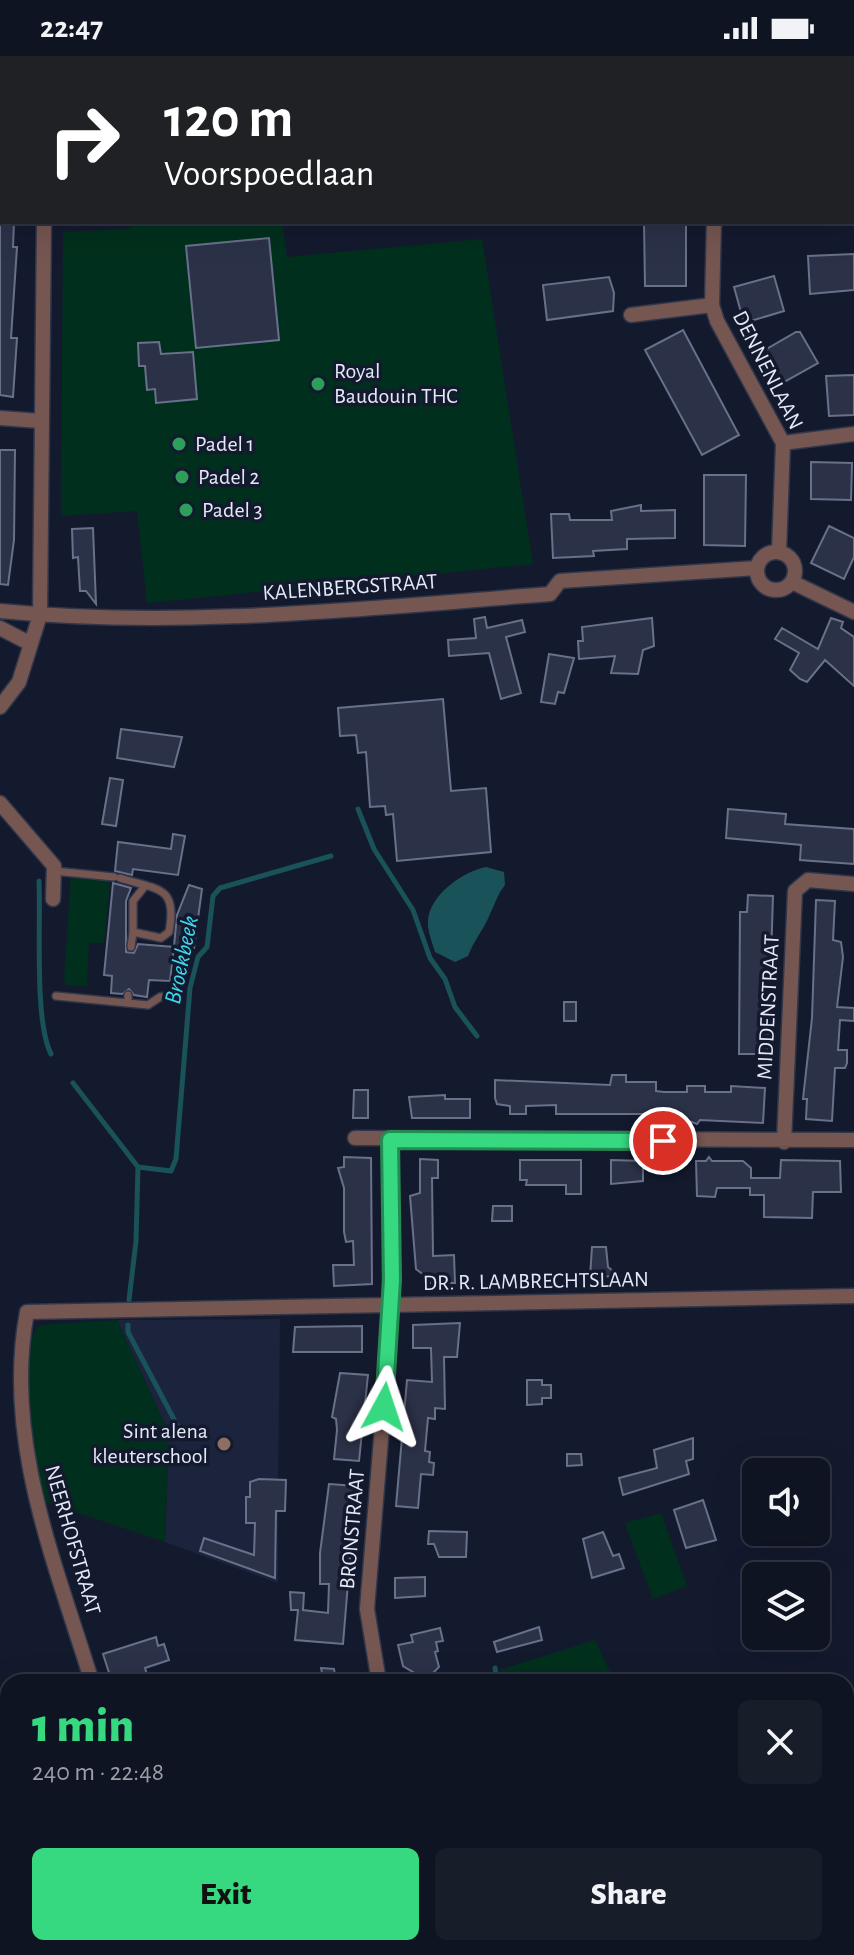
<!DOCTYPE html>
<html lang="en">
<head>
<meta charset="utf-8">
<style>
	:root { --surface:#0f1422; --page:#181d2a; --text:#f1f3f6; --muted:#9b9ea5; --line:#2f3340; --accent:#36d880 }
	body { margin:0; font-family:"Alegreya Sans",sans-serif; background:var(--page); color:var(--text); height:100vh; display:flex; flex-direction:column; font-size:30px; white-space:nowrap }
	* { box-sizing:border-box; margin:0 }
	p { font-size:26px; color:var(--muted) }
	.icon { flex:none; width:44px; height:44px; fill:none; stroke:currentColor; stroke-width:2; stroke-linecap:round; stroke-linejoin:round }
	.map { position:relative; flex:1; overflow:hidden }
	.drawer { position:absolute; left:0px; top:1618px; width:854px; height:282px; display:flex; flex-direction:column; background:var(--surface); border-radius:24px 24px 0 0; box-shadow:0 8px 32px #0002,0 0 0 2px var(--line) }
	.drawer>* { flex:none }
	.guide { position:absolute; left:0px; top:0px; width:854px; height:168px; box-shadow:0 8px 32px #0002,0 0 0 2px var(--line); background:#202124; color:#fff; overflow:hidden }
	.controls { position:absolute; left:742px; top:1402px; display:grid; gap:16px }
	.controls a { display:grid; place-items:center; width:88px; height:88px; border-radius:12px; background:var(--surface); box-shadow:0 8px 32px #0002,0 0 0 2px var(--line); font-size:40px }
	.pin { position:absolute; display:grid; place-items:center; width:68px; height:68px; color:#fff; margin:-34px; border:4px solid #fff; border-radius:50%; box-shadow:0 2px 8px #0007 }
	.me { position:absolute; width:88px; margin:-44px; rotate:5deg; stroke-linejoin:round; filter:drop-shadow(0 0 6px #0008) }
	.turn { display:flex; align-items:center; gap:28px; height:168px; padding:0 32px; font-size:36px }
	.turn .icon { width:104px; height:104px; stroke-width:2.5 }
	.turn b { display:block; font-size:56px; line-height:68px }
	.round { display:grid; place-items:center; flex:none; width:84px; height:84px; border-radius:12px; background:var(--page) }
	.headline { display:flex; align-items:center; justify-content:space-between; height:136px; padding:0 32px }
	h1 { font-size:48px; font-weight:800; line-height:60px; color:var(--accent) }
	.primary-button { display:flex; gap:16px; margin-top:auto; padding:16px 32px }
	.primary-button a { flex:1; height:92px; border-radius:12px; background:var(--accent); color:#111; font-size:32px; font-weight:800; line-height:92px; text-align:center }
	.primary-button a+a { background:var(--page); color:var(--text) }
	.status { display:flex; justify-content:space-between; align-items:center; height:56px; padding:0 40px; background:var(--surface); direction:ltr }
	.status svg { height:22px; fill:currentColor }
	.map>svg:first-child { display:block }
</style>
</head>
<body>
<div class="status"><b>22:47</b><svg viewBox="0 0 49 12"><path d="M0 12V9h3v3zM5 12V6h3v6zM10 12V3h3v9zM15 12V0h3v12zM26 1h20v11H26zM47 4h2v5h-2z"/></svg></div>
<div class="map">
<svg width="854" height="1899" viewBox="0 0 854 1899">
	<rect width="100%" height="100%" fill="#141a2e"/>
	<path fill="#1c233d" d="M280 1263 278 1419V1527L165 1486 169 1377 117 1264Z
		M0 1865 8 1871V1892H34L39 1899H0Z"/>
	<path fill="#00301d" d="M249 0H854V8L852 2Z
		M143 166H282L287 201 482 183 533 508 147 547 137 455 61 460 63 176 126 173Z
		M71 819 110 825 104 887H89L87 930 66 929 64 924Z
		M117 1264 169 1377 165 1486 43 1445C36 1406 9 1296 41 1269Z
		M661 1457 687 1530 653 1543 625 1467Z
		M595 1584 615 1626H504L499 1614Z
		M854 1865V1899H823L829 1892H846V1874Z
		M641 1892H750L756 1899H644Z"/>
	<path fill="#1a525a" d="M486 811 504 816 505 829C497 839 496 846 490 858 484 873 474 884 468 900L455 906 435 896C432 886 427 874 428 865 429 839 464 815 486 811Z"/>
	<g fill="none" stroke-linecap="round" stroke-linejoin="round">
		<path stroke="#1a525a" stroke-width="5" d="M358 753 374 793 413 854 430 902 445 923 455 951 477 980
			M39 825C41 866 34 965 51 998
			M73 1027 138 1111 136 1185 129 1244
			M138 1111 171 1115 176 1103 190 932 198 901 207 891 213 840 220 832 331 800
			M128 1269V1276L178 1371
			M495 1612 496 1619 509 1626
			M483 1892 487 1899
			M649 1892 653 1899
			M843 1899 849 1892 854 1897"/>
	</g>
	<path fill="#2b3147" stroke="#68708a" stroke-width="2" d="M0 166H14L13 191H17L11 282H17L13 341 0 339Z
		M644 166H686V230H645Z
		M269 182 279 284 196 292 186 190Z
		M854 198V234L810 238 808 200Z
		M774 220 784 255 744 267 734 231Z
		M609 221 614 237 613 255 547 264 543 229Z
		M683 274 739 379 702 399 645 294Z
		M796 276H800L818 307 775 331 758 298Z
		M159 286 161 298 193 296 197 343 156 347 155 333 147 334 145 310H139L138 287Z
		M854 319V359L829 360 826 320Z
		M0 394H15L14 484 8 529 0 528Z
		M811 406 852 407 851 444 811 443Z
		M704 419H746L745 490 704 489Z
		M641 449V455L675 454V482L627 483V493L593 495 594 500 553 502 551 458H569L570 464H612L611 455Z
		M829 470 854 482V501L844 523 811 507Z
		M93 472 96 548 86 535H80L78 501 73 502 72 473Z
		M485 561 487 572 522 564 525 576 506 581 521 637 501 643 489 597 449 600 448 584 476 582 474 563Z
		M652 562 654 590 643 594 638 618 611 617 615 600 579 603 578 585H583L582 571Z
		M831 562 843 566 841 572 854 581V630L825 604 807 626 800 623 790 614 799 597 775 583 782 572 818 593Z
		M549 598 574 602 564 637 558 636 555 648 541 646Z
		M443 643 451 735 486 732 491 796 397 805 393 758 386 759 385 750 370 751 366 696 358 697 356 679 340 680 338 652Z
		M121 673 182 681 174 711 117 702Z
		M110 722 123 724 116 770 102 768Z
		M728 753 786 758 785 768 854 773V808L800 804 801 789 726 782Z
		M173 778 185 780 178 819 133 813 132 819 115 815 118 786 171 793Z
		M113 827 131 832 126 845V896L134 897 138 888 174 891 170 925 149 924 147 941 134 939 129 933 122 938 111 937 112 920 104 919Z
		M189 829 202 833 194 892 174 890 177 859Z
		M748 839 773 840 768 998H739L740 856H747Z
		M816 844 835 845 833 884 841 886 843 901 837 951 854 952V965L840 964 838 994H847V1007L845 1012H835L832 1065 806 1063 807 1043H803L812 962Z
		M564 946H576V965H564Z
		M612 1019H626V1026H656V1035L664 1036H687V1030H705V1036H731V1030L765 1032 763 1067 700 1064 697 1068 681 1062V1058H556V1049L526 1050V1058H510V1050L497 1048 495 1042V1024L610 1029Z
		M354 1034H368V1062H353Z
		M445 1039V1043H470V1062H412L409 1041Z
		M344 1101 371 1102 372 1228 334 1230 333 1209H354L353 1185 346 1186 344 1176V1132L338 1112 344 1111Z
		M709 1101 712 1105H743L751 1112V1122H780L781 1104 840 1105 841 1136H813L812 1162 764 1161V1139H750V1132H717L715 1141 697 1140 696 1105H706Z
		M420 1103 438 1104V1122H432L433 1200 454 1199 455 1227H425V1220L416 1213 410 1140 420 1137Z
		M520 1104H581V1138H566V1129H526L527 1124H520Z
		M611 1104 643 1105V1125L611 1128Z
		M493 1150H512V1165H492Z
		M592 1191H606L608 1211 619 1220 590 1221Z
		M460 1267 457 1301H444L445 1353 435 1352V1363L428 1362 425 1395 430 1396 429 1406 434 1407 433 1419 421 1418 418 1452 396 1450 407 1324 432 1326 431 1292H413V1269Z
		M362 1270V1296H293L295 1271Z
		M340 1317 368 1319 359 1405 334 1403 337 1374 336 1363 332 1361Z
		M527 1324H542V1329H551V1342H542V1348L527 1349Z
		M693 1382V1403L686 1405 689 1418 623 1439 619 1422 657 1412 654 1394Z
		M567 1398H581L582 1409 567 1410Z
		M259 1423 286 1424 285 1455H276L275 1522 200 1495 204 1482 254 1499 255 1467H246V1441H250V1426Z
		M329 1428 356 1430 343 1588 295 1584 298 1554H291L290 1536 304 1537 303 1554 328 1557 329 1528H320V1497Z
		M703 1444 716 1484 686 1492 674 1454Z
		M429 1475 467 1476 466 1501H439L434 1488H428Z
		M603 1476 613 1500 619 1498 624 1512 592 1522 583 1483Z
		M425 1521V1540L395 1542V1522Z
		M539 1571 542 1584 497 1596 494 1586Z
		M440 1572 443 1585 436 1586 438 1595 435 1596 439 1611 429 1621 418 1624 416 1618 403 1610 398 1589 413 1586 411 1579Z
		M156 1581 158 1590 164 1588 169 1604 145 1612 148 1622 143 1626H112L103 1598Z
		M321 1612 334 1613 336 1626H324Z"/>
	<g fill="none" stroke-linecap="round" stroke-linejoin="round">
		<defs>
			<path id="lane" d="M54 815 114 821
				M120 822C157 834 178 829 169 876L161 882 133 876V845L145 830
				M131 891 133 876
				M128 939V947L148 949 160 941 172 939
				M56 940 128 947"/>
			<path id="street" d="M241 0 243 2
				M69 2 70 0
				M852 17 854 16
				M714 166 712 249 717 265 783 387 779 496
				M631 259 712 249
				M0 362 40 365
				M783 387 854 378
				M757 515a19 19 0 1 1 38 0a19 19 0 1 1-38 0Z
				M792 526 854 556
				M0 555C183 573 367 552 550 538L560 525 757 512
				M0 572 31 588
				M0 651 19 626 40 559 44 166
				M0 747 54 810 53 843
				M355 1082 854 1084
				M784 1086 795 835 808 824 854 828
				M92 1626C55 1506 3 1383 27 1256L854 1240
				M379 1626 367 1553 390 1274V1084
				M168 1892 169 1899"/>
		</defs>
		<use href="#lane" stroke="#31374a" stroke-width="10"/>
		<use href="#street" stroke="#31374a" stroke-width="17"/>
		<use href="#lane" stroke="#765651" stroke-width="7"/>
		<use href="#street" stroke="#765651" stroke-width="14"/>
	</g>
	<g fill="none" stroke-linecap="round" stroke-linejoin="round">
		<defs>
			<path id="route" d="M384 1351 392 1224 390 1084 663 1085"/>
		</defs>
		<use href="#route" stroke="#238c53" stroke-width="20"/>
		<use href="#route" stroke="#36d880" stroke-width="14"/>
	</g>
	<g fill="#2e9e5b" stroke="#141a2e" stroke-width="3">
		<circle cx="318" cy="328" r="8"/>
		<circle cx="179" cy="388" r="8"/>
		<circle cx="182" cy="421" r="8"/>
		<circle cx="186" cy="454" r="8"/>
	</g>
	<circle fill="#8d6e63" stroke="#141a2e" stroke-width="3" cx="224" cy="1388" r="8"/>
	<g text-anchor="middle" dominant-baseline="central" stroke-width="7" stroke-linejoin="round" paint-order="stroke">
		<g font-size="22" fill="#e4e9f8" stroke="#141a2e">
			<text transform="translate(768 314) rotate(63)">DENNENLAAN</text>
			<text transform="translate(350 531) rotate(-4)">KALENBERGSTRAAT</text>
			<text transform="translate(768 951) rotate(-87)">MIDDENSTRAAT</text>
			<text transform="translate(536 1225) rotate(-1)">DR. R. LAMBRECHTSLAAN</text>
			<text transform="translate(352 1473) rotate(-85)">BRONSTRAAT</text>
			<text transform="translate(73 1484) rotate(74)">NEERHOFSTRAAT</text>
		</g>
		<g font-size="22" fill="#e4e9f8" stroke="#141a2e" text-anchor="start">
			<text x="334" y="315">Royal<tspan x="334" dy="25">Baudouin THC</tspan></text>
			<text x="195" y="388">Padel 1</text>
			<text x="198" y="421">Padel 2</text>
			<text x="202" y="454">Padel 3</text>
			<text x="208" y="1375" text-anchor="end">Sint alena<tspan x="208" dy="25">kleuterschool</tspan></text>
		</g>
		<g font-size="24" font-style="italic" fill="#3cd9ef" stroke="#141a2e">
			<text transform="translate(182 904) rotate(-78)">Broekbeek</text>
		</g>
	</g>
</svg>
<div class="controls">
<a><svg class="icon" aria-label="sound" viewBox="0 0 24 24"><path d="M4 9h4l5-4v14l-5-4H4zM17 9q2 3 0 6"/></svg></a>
<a><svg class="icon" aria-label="layers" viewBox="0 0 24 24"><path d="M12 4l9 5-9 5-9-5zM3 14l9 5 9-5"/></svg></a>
</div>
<div class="pin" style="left:663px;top:1085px;background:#d93025"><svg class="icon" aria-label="arrive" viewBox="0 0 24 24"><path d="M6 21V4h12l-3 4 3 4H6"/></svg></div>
<svg class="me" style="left:384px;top:1351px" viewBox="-20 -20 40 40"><path d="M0-17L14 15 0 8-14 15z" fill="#36d880" stroke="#fff" stroke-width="4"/></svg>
<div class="guide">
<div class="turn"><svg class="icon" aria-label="right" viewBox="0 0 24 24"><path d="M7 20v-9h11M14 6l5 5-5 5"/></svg><div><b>120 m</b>Voorspoedlaan</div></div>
</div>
<section class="drawer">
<div class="headline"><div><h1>1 min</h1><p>240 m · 22:48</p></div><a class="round"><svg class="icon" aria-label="close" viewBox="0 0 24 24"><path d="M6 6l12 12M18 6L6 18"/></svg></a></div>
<div class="primary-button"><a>Exit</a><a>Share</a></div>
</section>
</div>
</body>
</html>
